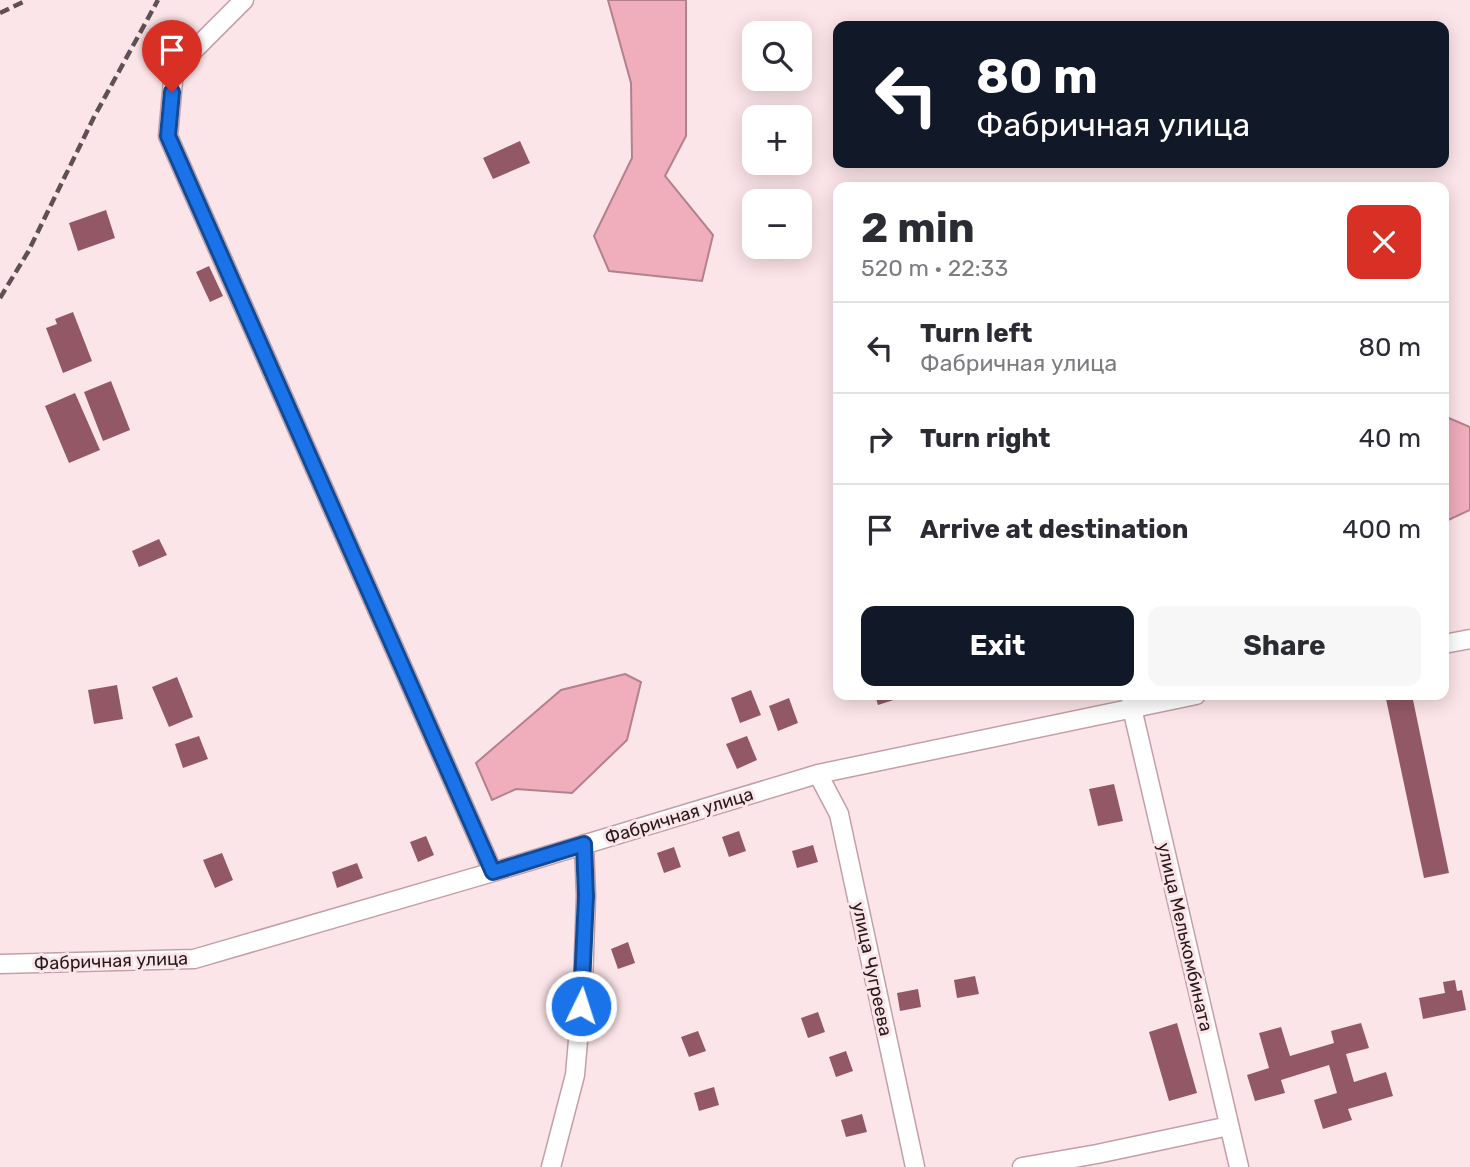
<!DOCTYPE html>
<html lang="en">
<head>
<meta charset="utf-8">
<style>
	:root { --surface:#fff; --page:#f7f7f7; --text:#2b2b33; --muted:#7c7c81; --line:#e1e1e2; --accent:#111827 }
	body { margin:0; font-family:Rubik,sans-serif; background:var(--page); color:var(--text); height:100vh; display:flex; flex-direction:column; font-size:26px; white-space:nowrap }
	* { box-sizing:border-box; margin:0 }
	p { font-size:23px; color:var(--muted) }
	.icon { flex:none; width:38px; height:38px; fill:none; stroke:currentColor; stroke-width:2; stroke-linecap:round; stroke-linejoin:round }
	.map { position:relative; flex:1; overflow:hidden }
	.side { position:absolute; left:833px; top:182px; width:616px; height:518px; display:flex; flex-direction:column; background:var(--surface); border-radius:14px; box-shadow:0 4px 18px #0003 }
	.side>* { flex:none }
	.banner { position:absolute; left:833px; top:21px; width:616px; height:147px; border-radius:14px; box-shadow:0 4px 18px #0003; background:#111827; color:#fff; overflow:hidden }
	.controls { position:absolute; left:742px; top:21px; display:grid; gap:14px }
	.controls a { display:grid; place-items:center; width:70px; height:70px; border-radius:14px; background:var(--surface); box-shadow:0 4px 18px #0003; font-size:35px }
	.pin { position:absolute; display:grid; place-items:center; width:60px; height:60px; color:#fff; margin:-72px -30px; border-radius:50% 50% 50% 0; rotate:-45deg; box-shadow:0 0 7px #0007 }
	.pin .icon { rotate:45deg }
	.me { position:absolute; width:77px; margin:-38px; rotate:4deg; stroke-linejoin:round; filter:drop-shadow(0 0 5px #0008) }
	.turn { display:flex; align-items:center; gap:24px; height:147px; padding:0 28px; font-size:32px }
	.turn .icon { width:91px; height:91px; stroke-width:2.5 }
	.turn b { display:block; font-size:49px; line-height:60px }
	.round { display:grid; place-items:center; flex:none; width:74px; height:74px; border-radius:14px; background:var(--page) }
	.headline { display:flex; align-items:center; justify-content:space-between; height:119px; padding:0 28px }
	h1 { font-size:42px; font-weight:700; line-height:52px }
	.primary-button { display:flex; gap:14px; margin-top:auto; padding:14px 28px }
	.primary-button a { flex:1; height:80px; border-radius:14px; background:var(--accent); color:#fff; font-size:28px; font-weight:700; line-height:80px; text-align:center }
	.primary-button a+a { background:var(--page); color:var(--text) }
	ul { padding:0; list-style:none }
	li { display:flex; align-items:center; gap:21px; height:91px; padding:0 28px; border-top:2px solid var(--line) }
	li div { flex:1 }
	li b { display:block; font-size:26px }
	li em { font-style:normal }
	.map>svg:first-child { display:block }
</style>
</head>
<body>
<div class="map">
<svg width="1470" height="1167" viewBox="0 0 1470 1167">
	<rect width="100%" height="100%" fill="#fce5e9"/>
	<path fill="#f0adbc" stroke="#b3818c" stroke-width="2" d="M608 0H686V136L665 176 713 235 702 281 609 271 594 236 632 158 631 83Z
		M1444 416 1470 427V510L1444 522Z
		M625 674 641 682 627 740 572 793 516 789 492 800 476 763 561 690Z"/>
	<path fill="#935866" d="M520 141 530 163 493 179 483 158Z
		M106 210 115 238 78 251 69 223Z
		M209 266 223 296 210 302 196 272Z
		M73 312 92 361 63 373 46 328 57 324 55 319Z
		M111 381 130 430 103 441 84 392Z
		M75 393 100 450 69 463 45 406Z
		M159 539 167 555 139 567 132 551Z
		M177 677 193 717 169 727 152 687Z
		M117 685 123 719 94 724 88 690Z
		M751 690 761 715 740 723 731 698Z
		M875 695H902L903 697 878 705Z
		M1407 695H1412L1449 873 1424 878 1386 699Z
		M789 698 798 723 778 731 769 706Z
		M199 736 208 759 183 768 175 744Z
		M747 736 757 760 737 769 726 744Z
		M1114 784 1123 821 1098 826 1089 789Z
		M739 831 746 851 729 857 722 837Z
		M426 836 434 855 418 862 410 842Z
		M813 845 818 862 797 868 792 851Z
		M674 847 681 867 664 873 657 853Z
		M222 853 233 880 215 888 203 860Z
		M357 863 363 878 337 888 332 872Z
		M628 942 635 963 618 969 611 949Z
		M975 976 979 994 957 998 954 980Z
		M1455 980 1457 991 1462 990 1466 1010 1423 1019 1419 998 1445 993 1443 982Z
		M918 989 921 1007 900 1011 897 993Z
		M818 1012 825 1032 808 1038 801 1018Z
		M1177 1023 1197 1093 1169 1101 1149 1032Z
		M1361 1023 1369 1048 1346 1054 1354 1082 1386 1072 1393 1096 1348 1109 1352 1120 1323 1129 1314 1100 1337 1093 1329 1065 1281 1080 1285 1093 1255 1101 1247 1075 1269 1068 1259 1033 1281 1027 1290 1056 1334 1043 1331 1031Z
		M698 1031 706 1051 689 1057 681 1037Z
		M846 1051 853 1071 836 1077 829 1057Z
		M714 1087 719 1105 699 1111 694 1093Z
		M862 1114 867 1132 846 1137 841 1120Z"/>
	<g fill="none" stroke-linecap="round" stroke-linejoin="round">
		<defs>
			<path id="minor" d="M244 0 174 70 168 136 493 872
				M1444 644 1470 639
				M1131 695 1132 708 1239 1167
				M818 774 839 814 915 1167
				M0 964 194 959 493 872 818 774 1196 695
				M551 1167 575 1075 583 983 586 896 584 844
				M1022 1167 1097 1154 1229 1126"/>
		</defs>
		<use href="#minor" stroke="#c39fa6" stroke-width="21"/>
		<use href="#minor" stroke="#fff" stroke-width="18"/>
		<path stroke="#5f5053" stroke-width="4.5" stroke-dasharray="10 5" stroke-linecap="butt" d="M0 13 27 0
			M0 298 28 252 94 117 158 0"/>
	</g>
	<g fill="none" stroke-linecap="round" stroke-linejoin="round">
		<defs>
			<path id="route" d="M172 92 168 136 493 872 584 844 586 896 581 1006"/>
		</defs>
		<use href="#route" stroke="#114b97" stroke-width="18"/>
		<use href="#route" stroke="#1a73e8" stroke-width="12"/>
	</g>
	<g text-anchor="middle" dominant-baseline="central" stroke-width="6" stroke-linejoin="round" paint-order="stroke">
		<g font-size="18" fill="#26191c" stroke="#fce5e9">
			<text transform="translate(679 816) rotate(-17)">Фабричная улица</text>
			<text transform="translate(1185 937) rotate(77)">улица Мелькомбината</text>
			<text transform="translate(111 961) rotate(-2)">Фабричная улица</text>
			<text transform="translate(872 969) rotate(78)">улица Чугреева</text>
		</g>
	</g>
</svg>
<div class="controls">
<a><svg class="icon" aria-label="search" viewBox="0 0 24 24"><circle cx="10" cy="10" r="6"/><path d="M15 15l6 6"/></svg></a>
<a>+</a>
<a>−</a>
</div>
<div class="pin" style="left:172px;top:92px;background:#d93025"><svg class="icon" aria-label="arrive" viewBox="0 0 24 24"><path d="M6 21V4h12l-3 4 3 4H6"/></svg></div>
<svg class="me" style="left:581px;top:1006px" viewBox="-20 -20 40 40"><circle r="17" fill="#1a73e8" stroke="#fff" stroke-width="3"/><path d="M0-11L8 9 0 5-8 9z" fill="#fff"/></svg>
<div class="banner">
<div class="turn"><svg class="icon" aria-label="left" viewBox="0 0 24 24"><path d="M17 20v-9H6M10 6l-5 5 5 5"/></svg><div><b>80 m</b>Фабричная улица</div></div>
</div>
<section class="side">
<div class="headline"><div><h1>2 min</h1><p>520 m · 22:33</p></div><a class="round" style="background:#d93025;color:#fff"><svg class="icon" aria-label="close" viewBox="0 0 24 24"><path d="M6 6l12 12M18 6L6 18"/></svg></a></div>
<ul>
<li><svg class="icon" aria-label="left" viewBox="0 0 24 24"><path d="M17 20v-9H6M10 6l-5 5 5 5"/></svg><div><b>Turn left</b><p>Фабричная улица</p></div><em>80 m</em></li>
<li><svg class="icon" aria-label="right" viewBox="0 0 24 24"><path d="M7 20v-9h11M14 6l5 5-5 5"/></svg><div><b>Turn right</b></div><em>40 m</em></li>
<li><svg class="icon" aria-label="arrive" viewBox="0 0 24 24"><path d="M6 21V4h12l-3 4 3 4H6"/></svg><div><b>Arrive at destination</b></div><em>400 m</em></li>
</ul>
<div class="primary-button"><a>Exit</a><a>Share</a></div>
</section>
</div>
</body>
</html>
